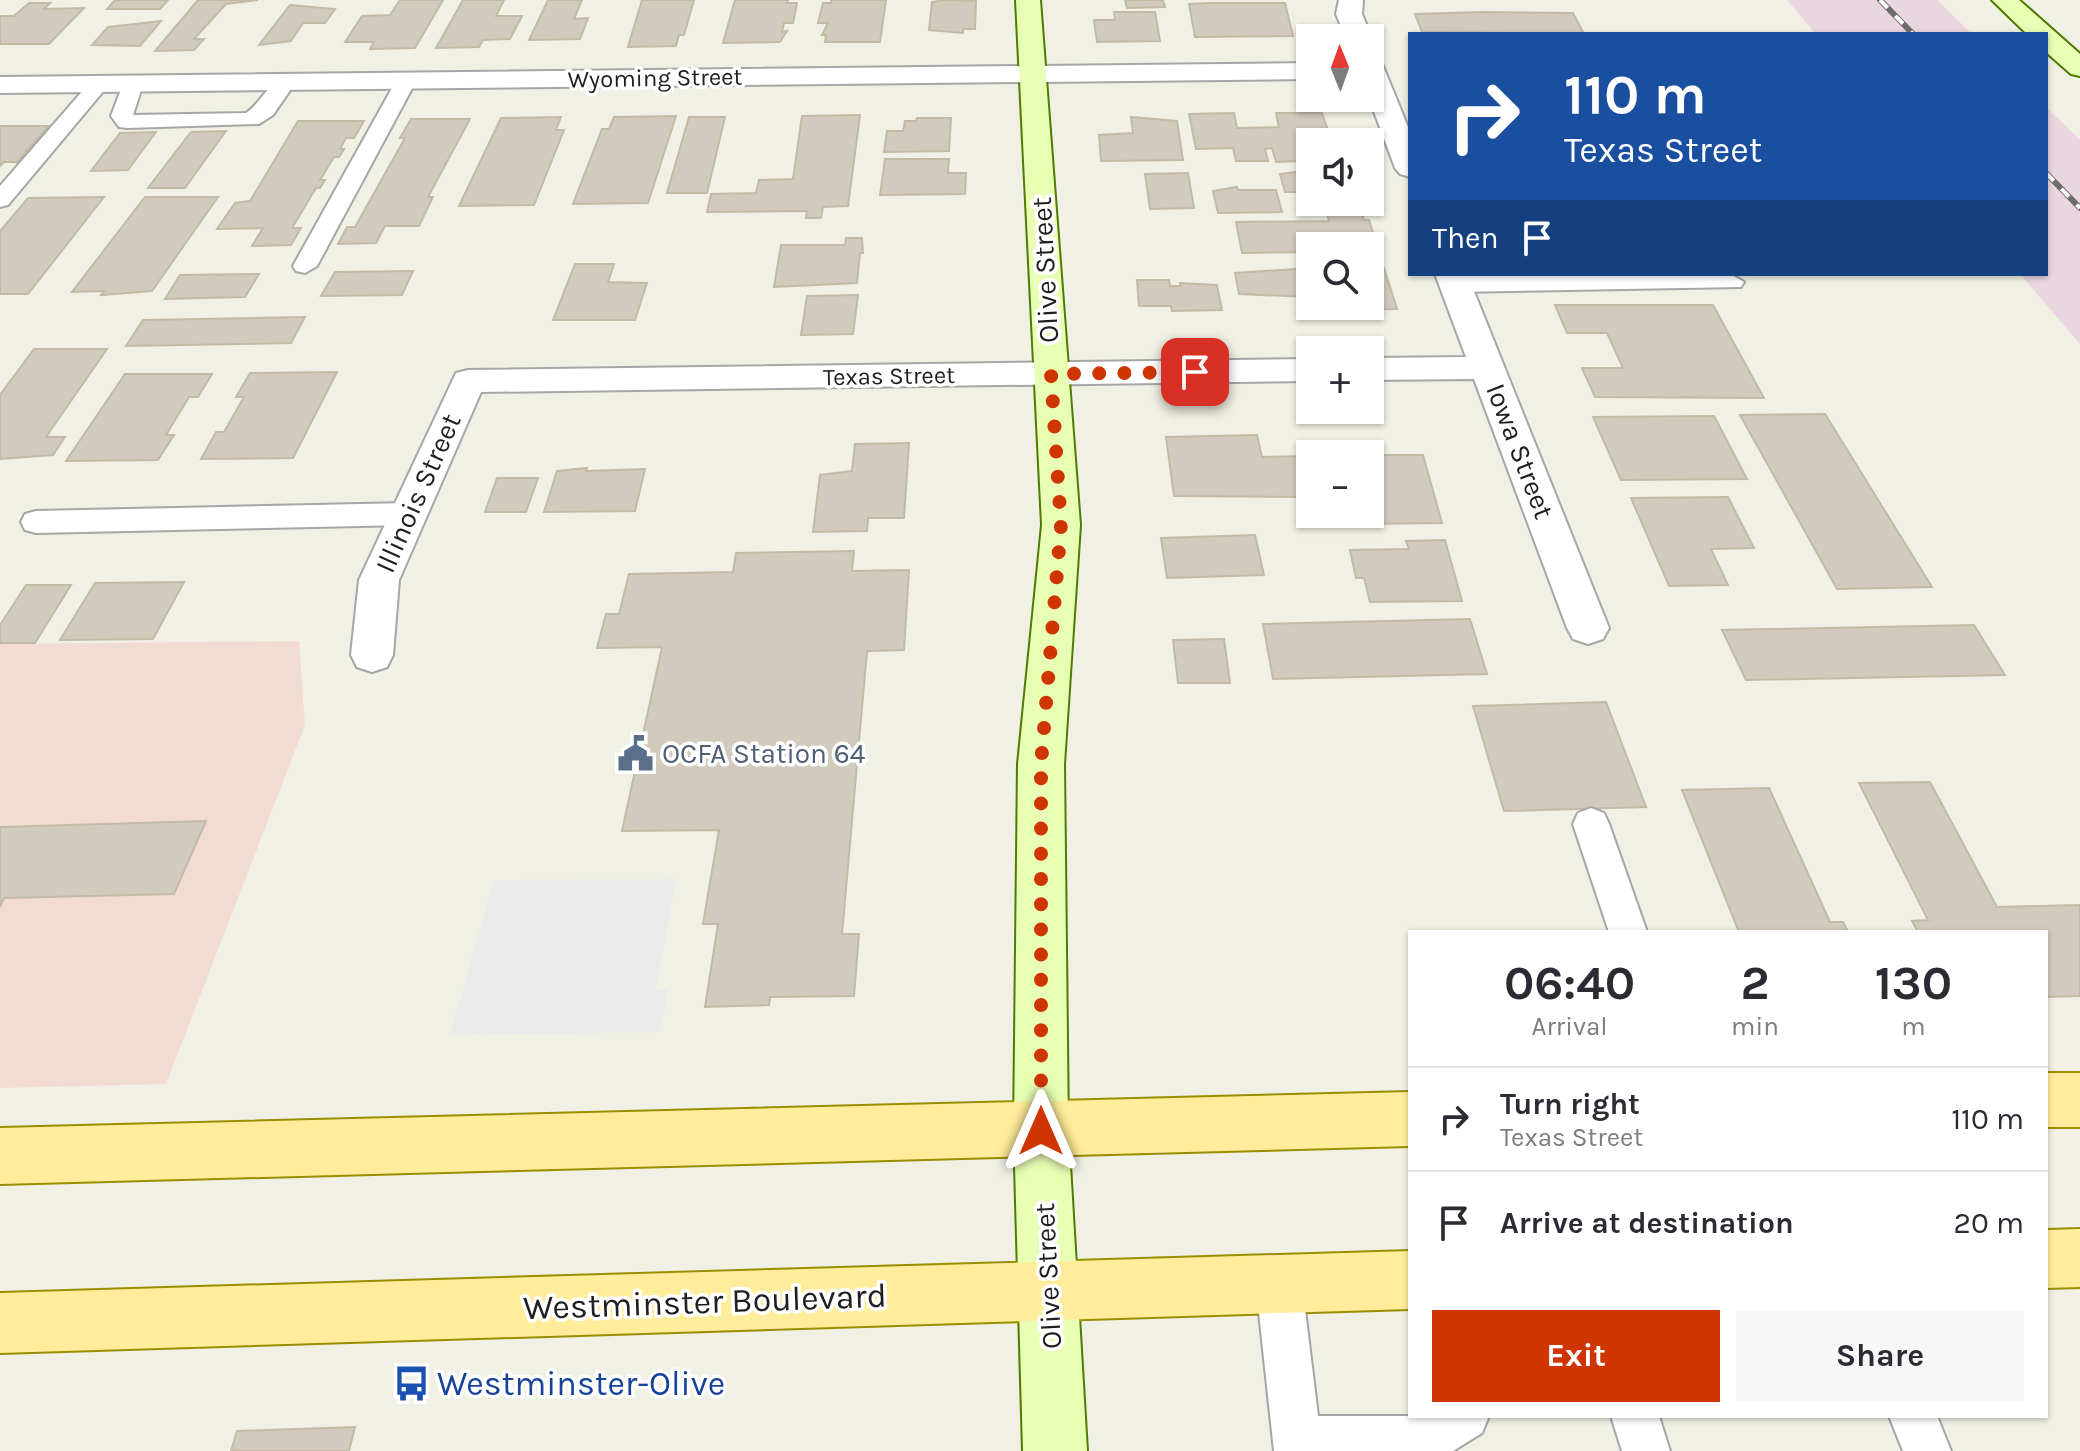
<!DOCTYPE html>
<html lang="en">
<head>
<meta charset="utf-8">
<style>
	:root { --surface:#fff; --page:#f7f7f7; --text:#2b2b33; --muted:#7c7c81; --line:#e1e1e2; --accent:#ce3500 }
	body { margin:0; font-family:Karla,sans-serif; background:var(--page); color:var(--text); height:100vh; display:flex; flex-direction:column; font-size:30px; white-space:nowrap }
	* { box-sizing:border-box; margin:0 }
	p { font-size:26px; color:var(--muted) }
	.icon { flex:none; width:44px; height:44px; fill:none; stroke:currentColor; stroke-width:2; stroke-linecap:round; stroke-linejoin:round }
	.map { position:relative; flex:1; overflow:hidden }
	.side { position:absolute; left:1408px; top:930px; width:640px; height:488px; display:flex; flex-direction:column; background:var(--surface); border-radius:0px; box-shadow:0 2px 6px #0004 }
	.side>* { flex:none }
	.banner { position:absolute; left:1408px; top:32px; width:640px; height:244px; border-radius:0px; box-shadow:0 2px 6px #0004; background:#1a4fa0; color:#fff; overflow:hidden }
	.needle { width:52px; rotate:359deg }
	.buttons { position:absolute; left:1296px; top:24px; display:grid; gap:16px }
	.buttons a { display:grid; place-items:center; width:88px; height:88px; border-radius:0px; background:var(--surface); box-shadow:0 2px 6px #0004; font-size:40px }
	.pin { position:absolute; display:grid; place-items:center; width:68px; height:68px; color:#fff; margin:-34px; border-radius:16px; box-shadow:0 4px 12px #0006 }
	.me { position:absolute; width:88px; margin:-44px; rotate:0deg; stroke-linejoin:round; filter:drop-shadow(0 0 6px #0008) }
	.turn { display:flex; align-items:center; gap:28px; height:168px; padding:0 24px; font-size:36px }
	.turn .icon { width:104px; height:104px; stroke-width:2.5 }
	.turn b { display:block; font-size:56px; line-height:68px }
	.then { display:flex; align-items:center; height:76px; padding:0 24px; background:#0003; gap:16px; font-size:30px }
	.eta { display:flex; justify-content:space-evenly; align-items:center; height:136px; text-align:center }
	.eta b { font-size:48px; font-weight:700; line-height:56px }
	.primary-button { display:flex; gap:16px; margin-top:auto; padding:16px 24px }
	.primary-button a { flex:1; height:92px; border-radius:0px; background:var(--accent); color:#fff; font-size:32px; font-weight:700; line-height:92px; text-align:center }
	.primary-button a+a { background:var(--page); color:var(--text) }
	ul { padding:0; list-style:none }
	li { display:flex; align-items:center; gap:24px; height:104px; padding:0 24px; border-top:2px solid var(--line) }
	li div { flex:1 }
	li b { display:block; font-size:30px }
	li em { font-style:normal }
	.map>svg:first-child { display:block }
</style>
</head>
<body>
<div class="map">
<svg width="2080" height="1451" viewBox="0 0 2080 1451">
	<rect width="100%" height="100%" fill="#f0f0e4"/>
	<path fill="#f2dcd2" d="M299 641 305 725 166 1084 0 1088V644Z"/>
	<path fill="#ead6e1" d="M1787 0H1937L1972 34H1816Z
		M2046 107 2080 140V344L2020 274H2046Z"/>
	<path fill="#ebebeb" d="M676 879 656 989 668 990 660 1032 450 1035 494 880Z"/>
	<path fill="#d1cbbd" stroke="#c3baa5" stroke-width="2" d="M115 0H168L160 9H107Z
		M198 0H258L226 4 194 39H204L194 50 155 51Z
		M400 0H443L415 48 370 49 374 42H345L362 16 390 15Z
		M463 0H504L496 16H522L510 39 483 40 479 47 436 48Z
		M548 0H582L574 19 588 18 580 39 529 40Z
		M642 0H694L684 35H679L676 46 628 47Z
		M735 0H788L787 3H797L793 23H784L782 32 787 31 780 42 723 43Z
		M831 0H886L880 42H825L826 35H822L828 23H818L823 3H831Z
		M945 0 976 1 975 29H963V33L929 30 932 2Z
		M1125 0H1163L1165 7 1127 8Z
		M29 3H50L44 9 84 8 49 44H0V16H14Z
		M1210 3H1285L1293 36 1195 37 1189 4Z
		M290 5 335 9 325 23H303L291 41 259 45Z
		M1114 12H1155L1160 41 1097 42 1094 20H1115Z
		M1482 12 1573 13 1584 34 1422 32 1415 14Z
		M161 21 140 46 92 45 108 27Z
		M1234 113 1237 128 1279 127 1276 113H1322L1332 142H1310V148H1299L1303 161 1276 162 1272 148 1265 149 1268 161H1236L1233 148 1196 149 1189 114Z
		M860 115 848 206 823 207 821 218H806L807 211 707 212 711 194 756 193 759 180 793 179 802 116Z
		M676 116 648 203 573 204 602 129H609L614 117Z
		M561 117 556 130H564L534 205 459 206 501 118Z
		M689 117H725L707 193H667Z
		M1131 117 1177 121 1183 160 1101 161 1099 135 1133 133Z
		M917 118H951L949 151 884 152 887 131H903L905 121H916Z
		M411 119H470L428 197H433L419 226H385L376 243 338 244 347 227H355L405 138H400Z
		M298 121H364L354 138H346L340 149H344L339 157H334L320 180H325L320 188H316L292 228H301L291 245 252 246 263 228 217 229 235 203 250 201Z
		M0 126H49L17 162H4L0 166Z
		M226 131 185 188H148L191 132Z
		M156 132 128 170 91 171 120 133Z
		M885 159H949L948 173H966L965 194 880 195Z
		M1310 170V192H1285L1280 174Z
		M1188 173 1194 208 1150 209 1145 174Z
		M1237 187 1238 190H1276L1282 212 1218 213 1213 191Z
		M104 197 28 294H0V231L28 198Z
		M145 197H218L152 291 101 295 104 291 72 292Z
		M1327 214H1362L1364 220H1369L1377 246H1310V258H1302L1301 252 1242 253 1236 222 1329 221Z
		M846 238H862L863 253H860L857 283 774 287 781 245H845Z
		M575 264H614L608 282 647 283 635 320H553Z
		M1310 268V297L1239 294 1235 273Z
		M1370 268H1384L1397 309 1328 310 1327 306H1370Z
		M413 271 402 295 321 296 335 272Z
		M259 274 245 297 165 299 180 275Z
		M1137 280H1169L1170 286H1180V283L1217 285 1222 310 1172 311 1171 306H1139Z
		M858 295 853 334 801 335 807 296Z
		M1555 305H1713L1764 398 1595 397 1582 368H1623L1607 333H1567Z
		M305 317 291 343 126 346 143 320Z
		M34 349H107L46 437H65L53 455 0 459V395Z
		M337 372 293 458 201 459 216 432H224L244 397H236L250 373Z
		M125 374H212L198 397H189L166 435H174L158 460 66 461Z
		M1825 414 1932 587 1837 589 1740 415Z
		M1714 416 1747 479 1621 480 1593 417Z
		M1257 435 1262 457 1310 456V497L1174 496 1166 437Z
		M909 443 904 518H868L867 531 813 532 820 475 852 471 855 444Z
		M1370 455H1423L1442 523 1362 524 1360 514H1370Z
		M587 468 586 471 645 469 635 511 544 512 557 471Z
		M497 478H538L526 512H485Z
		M1728 497 1754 548 1711 549 1728 585 1669 586 1631 498Z
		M1255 535 1264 575 1167 578 1161 538Z
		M1445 540 1462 601 1370 602 1364 578H1356L1350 550 1409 549 1406 541Z
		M854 551 852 571 909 570 904 650 867 651 842 934H859L854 996 770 997 769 1005 705 1007 718 924H703L719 830 622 831 662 647 597 648 606 614H619L629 574 733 572 736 553Z
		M184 582 153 639 60 640 95 583Z
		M26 585H71L35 643H0V625Z
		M1470 619 1487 674 1273 679 1263 624Z
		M1974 625 2005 675 1746 680 1722 630Z
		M1224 639 1230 683H1178L1173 640Z
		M1606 702 1646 807 1504 811 1473 706Z
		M1930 782 1997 907 2080 905V996L2046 997V932H1918L1912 921 1928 920 1859 783Z
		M1769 788 1830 922H1843L1848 932H1739L1682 790Z
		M206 821 174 894 4 898 0 907V827Z
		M355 1427 349 1451H231L237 1431Z"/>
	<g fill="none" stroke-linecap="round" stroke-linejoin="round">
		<defs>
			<path id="lane" d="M406 75 416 81 317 266 305 273 296 271 293 266 396 81Z
				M286 76 296 82 293 86 273 115 259 124 127 128 119 127 111 116 123 84 133 78 143 84 133 115 246 113C261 103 270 80 286 76Z
				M99 78 109 84 106 88 8 205 0 207V186L92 80Z
				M1732 275 1744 282 1741 287 1455 292 1443 284 1455 276Z
				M408 503 418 507 423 514 418 521 408 525 36 533 25 530 21 522 25 514 36 511Z
				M1591 808 1604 813 1609 824 1647 932H1609L1573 824 1578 813Z
				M1279 1262 1295 1269 1302 1285 1318 1416H1489L1482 1433 1453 1451H1274L1256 1285 1263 1269Z
				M1611 1416H1659L1670 1451H1622Z
				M1889 1416H1937L1951 1451H1903Z"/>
			<path id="street" d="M1339 0H1363L1362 14 1372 38 1370 41 1346 38 1336 14Z
				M1370 58 1379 60 1383 66 1410 132V177L1400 174 1395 168 1369 98Z
				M1310 63V79L0 93V77Z
				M1435 274H1467L1609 628 1603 639 1588 644 1573 639 1567 628 1474 379 1370 380V358L1466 357Z
				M1310 359V381L481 392 399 580 393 655 387 667 372 672 357 667 351 655 359 580 456 373 468 370Z"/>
			<path id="secondary" d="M1016 0H1040L1080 525 1064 764 1068 1131 1087 1451H1023L1014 1131 1018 764 1042 525Z
				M1992 0H2019L2080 54V76L2071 74 2046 52V34H2027Z"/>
			<path id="primary" d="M2046 1073H2080V1127H2046Z
				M1410 1092V1146L0 1184V1128Z
				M2080 1229V1287L2046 1288V1230Z
				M1410 1251V1309L0 1353V1293Z"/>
		</defs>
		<use href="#lane" stroke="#a6a6a6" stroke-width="4"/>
		<use href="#street" stroke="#a6a6a6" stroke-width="4"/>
		<use href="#secondary" stroke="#4f7c00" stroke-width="4"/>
		<use href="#primary" stroke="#9a8e00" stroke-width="4"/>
		<use href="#lane" fill="#fff" fill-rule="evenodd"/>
		<use href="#street" fill="#fff" fill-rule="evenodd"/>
		<use href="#secondary" fill="#e8feb4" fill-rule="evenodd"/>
		<use href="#primary" fill="#ffed9b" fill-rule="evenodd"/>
		<defs>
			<path id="rail" d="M1880 0 1913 34
				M2046 173 2080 208"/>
		</defs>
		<use href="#rail" stroke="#6d6d6d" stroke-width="6"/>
		<use href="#rail" stroke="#fff" stroke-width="4" stroke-dasharray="11" stroke-linecap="butt"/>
	</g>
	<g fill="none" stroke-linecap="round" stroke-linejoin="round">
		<path stroke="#ce3500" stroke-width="14" stroke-dasharray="0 25.2" d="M1041 1131V764L1061 525 1051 374 1195 372"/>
	</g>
	<defs>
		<symbol id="civic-bare" viewBox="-9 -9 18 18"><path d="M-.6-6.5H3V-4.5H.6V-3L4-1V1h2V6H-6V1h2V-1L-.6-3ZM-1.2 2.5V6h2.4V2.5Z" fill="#5c6f8a" stroke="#fff" stroke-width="2.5" paint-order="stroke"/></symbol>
		<symbol id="bus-bare" viewBox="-9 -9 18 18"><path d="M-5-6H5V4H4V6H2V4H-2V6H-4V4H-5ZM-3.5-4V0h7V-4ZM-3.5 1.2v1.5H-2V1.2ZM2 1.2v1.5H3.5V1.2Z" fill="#1a4fb4" stroke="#fff" stroke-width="2.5" paint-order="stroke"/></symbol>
	</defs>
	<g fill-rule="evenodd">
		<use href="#civic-bare" x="610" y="728" width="51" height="51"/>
		<use href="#bus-bare" x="386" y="1358" width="51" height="51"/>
	</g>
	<g text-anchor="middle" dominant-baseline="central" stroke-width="7" stroke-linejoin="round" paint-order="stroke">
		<g font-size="24" fill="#1f1f1f" stroke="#fff">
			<text transform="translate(655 78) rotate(-1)">Wyoming Street</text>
			<text transform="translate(889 376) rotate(-1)">Texas Street</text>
		</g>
		<g font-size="28" fill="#1f1f1f" stroke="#fff">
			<text transform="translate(1045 270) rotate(-93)">Olive Street</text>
			<text transform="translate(1520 451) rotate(69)">Iowa Street</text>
			<text transform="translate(418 493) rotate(-66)">Illinois Street</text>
			<text transform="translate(1048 1276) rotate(-93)">Olive Street</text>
		</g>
		<g font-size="28" fill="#4e5e75" stroke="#fff" text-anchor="start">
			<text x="662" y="753">OCFA Station 64</text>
		</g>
		<g font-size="34" fill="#1f1f1f" stroke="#fff">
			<text transform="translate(705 1302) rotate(-2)">Westminster Boulevard</text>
		</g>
		<g font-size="34" fill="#164399" stroke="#fff" text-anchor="start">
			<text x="437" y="1384">Westminster-Olive</text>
		</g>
	</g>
</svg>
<div class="buttons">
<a><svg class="needle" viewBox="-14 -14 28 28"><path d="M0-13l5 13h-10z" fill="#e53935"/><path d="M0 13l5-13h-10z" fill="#7c7c81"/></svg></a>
<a><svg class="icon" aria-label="sound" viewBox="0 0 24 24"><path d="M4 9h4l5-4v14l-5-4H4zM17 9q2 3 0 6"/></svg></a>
<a><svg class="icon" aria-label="search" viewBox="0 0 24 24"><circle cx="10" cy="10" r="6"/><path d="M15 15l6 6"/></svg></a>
<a>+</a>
<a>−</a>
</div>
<div class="pin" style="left:1195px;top:372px;background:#d93025"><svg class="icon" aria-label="arrive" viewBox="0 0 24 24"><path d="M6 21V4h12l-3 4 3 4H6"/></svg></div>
<svg class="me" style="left:1041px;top:1131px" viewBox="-20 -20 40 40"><path d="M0-17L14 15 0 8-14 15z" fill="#ce3500" stroke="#fff" stroke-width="4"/></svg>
<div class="banner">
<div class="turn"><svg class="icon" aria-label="right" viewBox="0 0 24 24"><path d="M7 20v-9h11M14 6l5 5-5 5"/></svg><div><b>110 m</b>Texas Street</div></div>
<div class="then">Then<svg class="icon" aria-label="arrive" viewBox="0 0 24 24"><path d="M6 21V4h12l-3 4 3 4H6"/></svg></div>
</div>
<section class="side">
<div class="eta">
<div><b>06:40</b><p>Arrival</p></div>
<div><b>2</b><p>min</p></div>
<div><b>130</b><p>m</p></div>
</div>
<ul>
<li><svg class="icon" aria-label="right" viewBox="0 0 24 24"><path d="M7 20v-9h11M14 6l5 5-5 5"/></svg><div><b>Turn right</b><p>Texas Street</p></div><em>110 m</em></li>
<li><svg class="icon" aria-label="arrive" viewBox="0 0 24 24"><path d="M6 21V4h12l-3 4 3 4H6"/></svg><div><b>Arrive at destination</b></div><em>20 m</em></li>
</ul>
<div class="primary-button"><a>Exit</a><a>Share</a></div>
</section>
</div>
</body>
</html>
